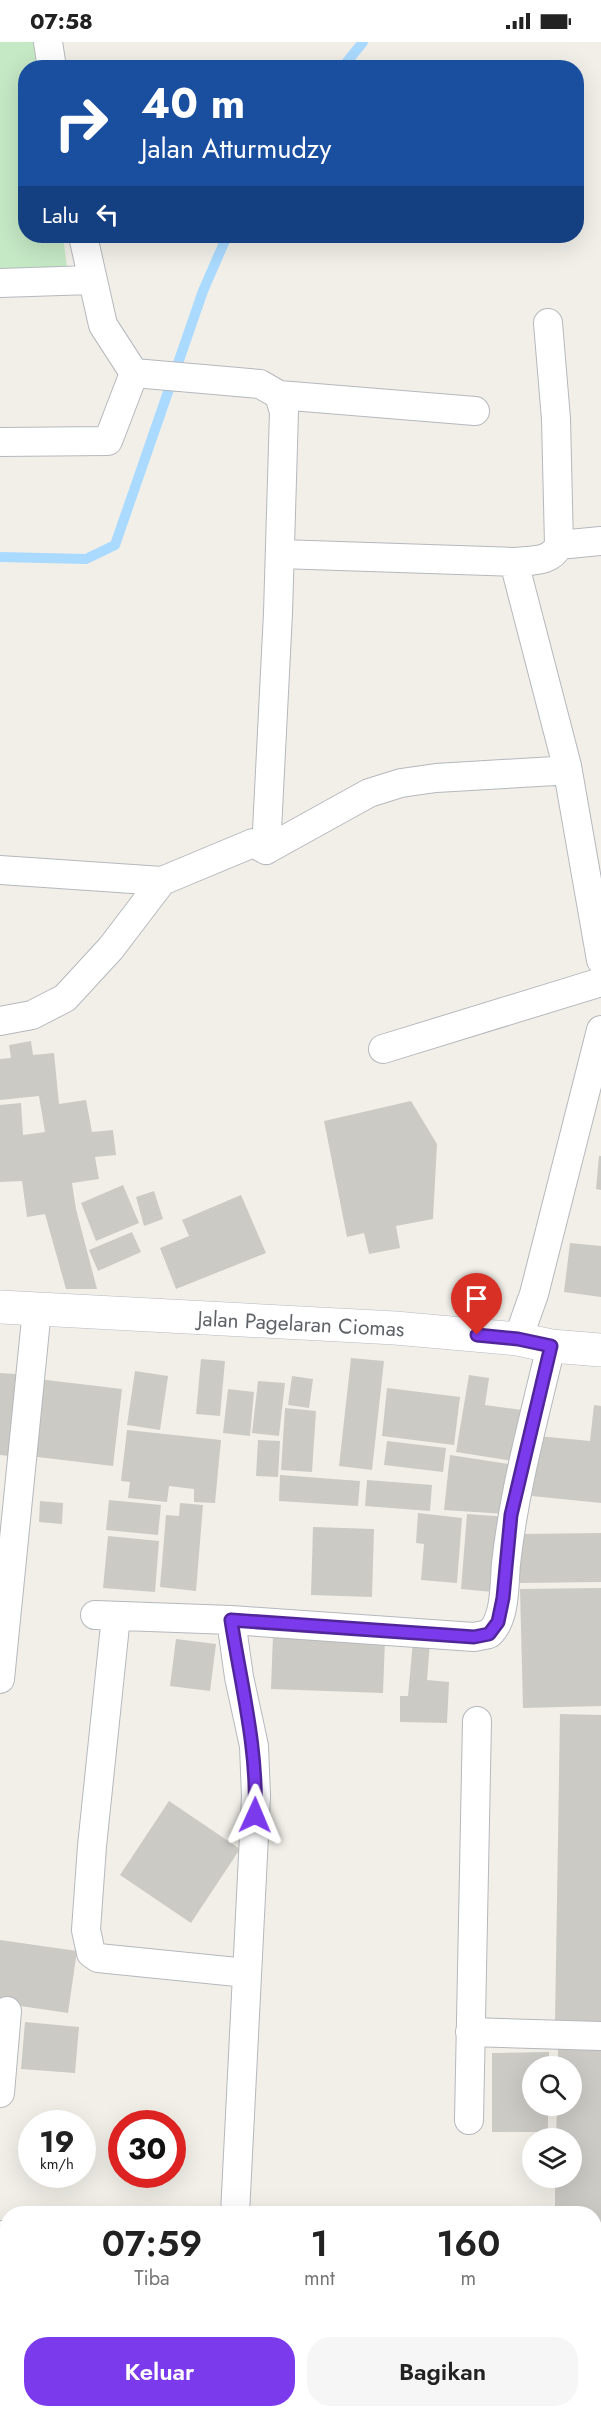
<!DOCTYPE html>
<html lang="id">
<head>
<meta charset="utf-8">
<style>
	:root { --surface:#fff; --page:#f6f6f6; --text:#222; --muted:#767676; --accent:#7c3aed }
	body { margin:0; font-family:Jost,sans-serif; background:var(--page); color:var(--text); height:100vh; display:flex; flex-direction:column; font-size:22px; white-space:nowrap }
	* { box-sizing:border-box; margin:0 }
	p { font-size:20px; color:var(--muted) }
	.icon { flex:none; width:33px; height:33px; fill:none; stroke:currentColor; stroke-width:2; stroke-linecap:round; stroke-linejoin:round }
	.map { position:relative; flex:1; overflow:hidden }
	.sheet { position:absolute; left:0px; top:2164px; width:602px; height:212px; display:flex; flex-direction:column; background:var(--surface); border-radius:24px 24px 0 0; box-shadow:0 6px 24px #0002 }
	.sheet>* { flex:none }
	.hud { position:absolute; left:18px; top:18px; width:566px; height:183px; border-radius:24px; box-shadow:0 6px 24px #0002; background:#1a4fa0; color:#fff; overflow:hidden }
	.controls { position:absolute; left:522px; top:2014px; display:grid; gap:12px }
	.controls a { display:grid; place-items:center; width:60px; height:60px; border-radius:50%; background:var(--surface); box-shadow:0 6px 24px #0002; font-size:30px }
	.speed { position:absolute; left:18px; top:2068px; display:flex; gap:12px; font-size:30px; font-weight:700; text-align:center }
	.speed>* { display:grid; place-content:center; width:78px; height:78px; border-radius:50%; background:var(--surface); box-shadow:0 6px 24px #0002; line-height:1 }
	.speed small { font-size:15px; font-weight:400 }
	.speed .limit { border:9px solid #d22; background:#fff; color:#111 }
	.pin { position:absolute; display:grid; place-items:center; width:51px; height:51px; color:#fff; margin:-62px -26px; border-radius:50% 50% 50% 0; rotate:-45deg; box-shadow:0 0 6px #0007 }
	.pin .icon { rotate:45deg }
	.me { position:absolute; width:66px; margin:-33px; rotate:1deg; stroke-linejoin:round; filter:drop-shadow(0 0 4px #0008) }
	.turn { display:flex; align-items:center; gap:21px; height:126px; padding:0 24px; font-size:27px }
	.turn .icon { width:78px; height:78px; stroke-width:2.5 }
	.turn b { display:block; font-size:42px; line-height:51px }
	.then { display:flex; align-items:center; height:57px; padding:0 24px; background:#0003; gap:12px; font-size:22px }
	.eta { display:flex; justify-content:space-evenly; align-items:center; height:102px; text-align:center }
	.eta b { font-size:36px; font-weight:600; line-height:42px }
	.button { display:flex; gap:12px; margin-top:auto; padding:12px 24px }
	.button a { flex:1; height:69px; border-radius:24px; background:var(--accent); color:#fff; font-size:24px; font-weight:600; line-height:69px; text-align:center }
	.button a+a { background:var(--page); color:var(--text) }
	.status { display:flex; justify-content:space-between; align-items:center; height:42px; padding:0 30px; background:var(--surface); direction:ltr }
	.status svg { height:16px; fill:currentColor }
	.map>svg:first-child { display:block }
</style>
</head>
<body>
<div class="status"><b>07:58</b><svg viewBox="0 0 49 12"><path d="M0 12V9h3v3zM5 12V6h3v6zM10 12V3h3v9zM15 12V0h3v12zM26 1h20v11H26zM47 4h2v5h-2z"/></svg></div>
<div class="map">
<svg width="601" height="2375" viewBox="0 0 601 2375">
	<rect width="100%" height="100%" fill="#f1efe8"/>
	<path fill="#c5e8c5" d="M0 0H43L45 25 26 26V194H63L67 225 0 229Z"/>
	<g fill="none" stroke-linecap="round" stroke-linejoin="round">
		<path stroke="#aadaff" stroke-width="10" d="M342 26 363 0
			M0 515 86 517 115 503 203 249 227 194"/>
	</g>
	<path fill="#cccac5" d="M31 999 33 1013 54 1011 59 1062 86 1058 92 1090 113 1088 116 1113 95 1115 99 1137 72 1141 76 1167 97 1247H66L45 1172 27 1175 22 1139 0 1140V1063L21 1061 23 1093 45 1090 39 1054 0 1058V1017L11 1016 9 1003Z
		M411 1059 437 1102 433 1177 396 1184 400 1206 369 1212 364 1191 347 1195 324 1079Z
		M599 1114H601V1148L596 1147Z
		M123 1143 139 1181 96 1199 81 1161Z
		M154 1149 163 1177 144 1184 136 1155Z
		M241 1153 266 1211 176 1247 160 1206 189 1194 182 1178Z
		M132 1190 141 1210 98 1229 89 1208Z
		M570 1201 601 1204V1255L564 1250Z
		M351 1316 384 1319 372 1428 339 1424Z
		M201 1317 225 1319 220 1374 196 1372Z
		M135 1329 168 1334 160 1388 127 1383Z
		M0 1331 16 1332 10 1414 0 1413Z
		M469 1333 489 1336 485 1363 522 1368 514 1419 456 1410Z
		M292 1334 313 1337 309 1366 288 1363Z
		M38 1337 122 1347 113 1424 29 1414Z
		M258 1339 285 1341 279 1394 252 1391Z
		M387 1346 460 1355 454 1403 382 1394Z
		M228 1347 254 1350 250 1394 223 1391Z
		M594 1363 601 1364V1461L532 1454 538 1394 590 1399Z
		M285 1366 316 1369 312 1430 281 1428Z
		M127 1388 221 1398 215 1461 194 1460V1447L169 1444 167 1460 128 1456 130 1440 121 1439Z
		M258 1398 280 1399 278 1435 256 1434Z
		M387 1399 446 1406 443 1430 384 1423Z
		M450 1413 515 1423 506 1472 444 1468Z
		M280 1433 360 1439 358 1464 279 1459Z
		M367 1438 432 1443 430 1469 365 1464Z
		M109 1458 161 1463 158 1493 106 1488Z
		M40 1459 63 1461 62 1482 39 1480Z
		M180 1461 203 1463 196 1549 160 1545 166 1473 179 1474Z
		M418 1471 462 1476 457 1541 421 1538 424 1502 416 1501Z
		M467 1472 509 1475 503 1551 461 1547Z
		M313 1485 374 1487 372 1555 311 1553Z
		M601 1491V1540L520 1541V1492Z
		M108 1494 159 1499 155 1550 103 1546Z
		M601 1546V1664L523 1666 520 1547Z
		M273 1592 385 1597 383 1651 271 1647Z
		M176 1597 216 1602 210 1649 170 1644Z
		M413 1599 430 1600 427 1638 449 1640 447 1681 400 1680V1654H408Z
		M560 1672 601 1673V1981H555Z
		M169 1759 240 1807 191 1881 120 1833Z
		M0 1898 77 1909 68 1971 0 1961Z
		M25 1980 79 1985 75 2031 21 2027Z
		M558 2006H601V2304H594V2172H555V2136H572V2097H556L557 2064H572V2025H558Z
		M549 2010V2025H532V2064H548V2090H492V2011Z
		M0 2196 8 2199V2219L1 2243Z
		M6 2301H8V2360L0 2359V2336Z
		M594 2343H601V2375H372V2368H594Z
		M316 2368H368V2375H316Z"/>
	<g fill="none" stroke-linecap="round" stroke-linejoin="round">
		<defs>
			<path id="minor" d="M48 0 52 26
				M0 241 91 238
				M134 331 260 342 279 353 284 370 278 571 266 808
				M279 353 475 369
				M0 400 108 399 134 331 103 283 83 194
				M559 503 601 499
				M280 512 514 520 567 724 601 918
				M514 520C531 518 551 521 559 503L556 377 548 281
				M0 828 162 839 253 801 266 808 369 751 401 741 436 736 555 729 567 724
				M0 979 32 973 65 956 111 906 162 839
				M383 1007 601 940
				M518 1297 534 1252 601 988
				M95 1573 231 1578 474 1595 489 1592C506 1577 504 1543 506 1522 514 1448 534 1376 551 1304
				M116 1574 92 1804 86 1888 91 1911 98 1916 247 1931
				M231 1578 239 1635 254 1704 256 1754 235 2172
				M0 1637 37 1267
				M470 1990 601 1994
				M0 2051 7 1969
				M469 2078 477 1679
				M0 2193 8 2196
				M594 2321H601
				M154 2375V2368
				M298 2375V2368"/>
			<path id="secondary" d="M0 1265 395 1286 518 1297 551 1304 601 1308"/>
		</defs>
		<use href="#minor" stroke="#b5b8bc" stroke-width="30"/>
		<use href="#secondary" stroke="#b6babf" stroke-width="34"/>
		<use href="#minor" stroke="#fff" stroke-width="28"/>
		<use href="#secondary" stroke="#fff" stroke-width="33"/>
	</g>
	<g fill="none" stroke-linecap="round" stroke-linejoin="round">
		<defs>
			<path id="route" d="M255 1773C258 1707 241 1643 231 1578L474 1595 489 1592 498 1580 503 1556 511 1473 551 1304 518 1297 477 1293"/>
		</defs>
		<use href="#route" stroke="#51269a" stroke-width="15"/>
		<use href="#route" stroke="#7c3aed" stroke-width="10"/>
	</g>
	<g text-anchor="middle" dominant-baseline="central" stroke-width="4.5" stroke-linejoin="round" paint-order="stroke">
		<g font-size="21" fill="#5f6368" stroke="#fff">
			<text transform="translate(301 1282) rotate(3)">Jalan Pagelaran Ciomas</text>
		</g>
	</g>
</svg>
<div class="controls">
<a><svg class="icon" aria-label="search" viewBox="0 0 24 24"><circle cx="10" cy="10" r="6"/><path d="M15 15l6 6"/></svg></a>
<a><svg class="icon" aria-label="layers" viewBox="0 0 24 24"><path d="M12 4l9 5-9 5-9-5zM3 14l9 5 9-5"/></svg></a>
</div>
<div class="speed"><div>19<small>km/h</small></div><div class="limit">30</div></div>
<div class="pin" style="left:477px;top:1293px;background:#d93025"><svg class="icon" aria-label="arrive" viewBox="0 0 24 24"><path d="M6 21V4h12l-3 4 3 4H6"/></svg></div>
<svg class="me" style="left:255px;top:1773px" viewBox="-20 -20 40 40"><path d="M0-17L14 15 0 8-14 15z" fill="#7c3aed" stroke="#fff" stroke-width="4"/></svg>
<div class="hud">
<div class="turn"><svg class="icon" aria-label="right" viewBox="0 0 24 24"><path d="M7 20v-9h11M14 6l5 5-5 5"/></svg><div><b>40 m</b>Jalan Atturmudzy</div></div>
<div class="then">Lalu<svg class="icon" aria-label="left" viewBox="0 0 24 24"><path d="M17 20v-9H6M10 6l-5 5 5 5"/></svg></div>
</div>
<section class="sheet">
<div class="eta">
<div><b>07:59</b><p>Tiba</p></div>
<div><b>1</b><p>mnt</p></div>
<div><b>160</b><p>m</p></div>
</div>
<div class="button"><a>Keluar</a><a>Bagikan</a></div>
</section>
</div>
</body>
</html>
